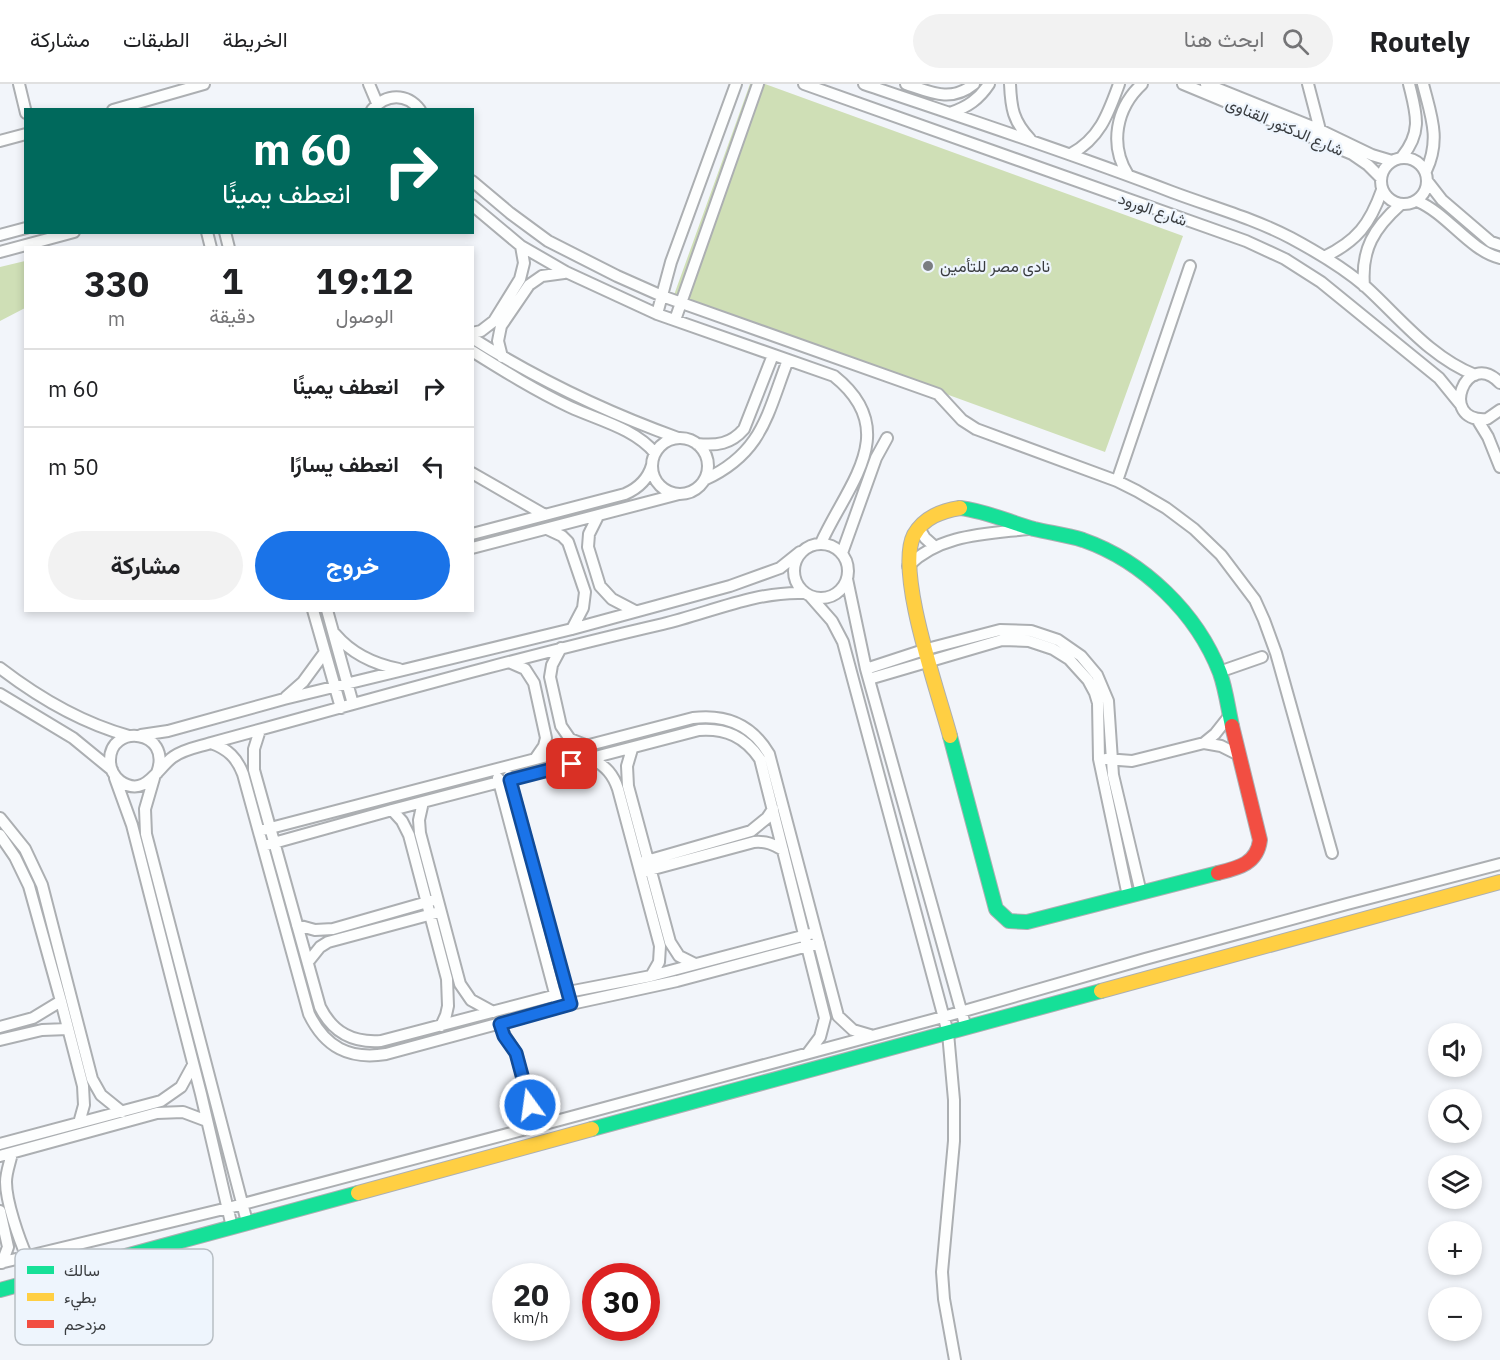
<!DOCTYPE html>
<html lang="ar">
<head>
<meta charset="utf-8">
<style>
	:root { --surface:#fff; --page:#f2f2f2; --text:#202124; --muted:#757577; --line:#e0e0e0; --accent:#1a73e8 }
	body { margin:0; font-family:"IBM Plex Sans",Vazirmatn,sans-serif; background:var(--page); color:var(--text); direction:rtl; height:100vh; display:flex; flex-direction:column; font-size:22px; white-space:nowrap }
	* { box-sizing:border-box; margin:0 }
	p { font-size:20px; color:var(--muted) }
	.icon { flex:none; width:33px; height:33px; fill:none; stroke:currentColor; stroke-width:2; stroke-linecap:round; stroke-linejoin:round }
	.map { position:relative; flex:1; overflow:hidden; direction:ltr }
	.drawer { position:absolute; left:24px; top:162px; width:450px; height:366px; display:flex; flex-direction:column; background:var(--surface); border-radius:0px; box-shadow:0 3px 9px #0003; direction:rtl }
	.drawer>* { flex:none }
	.hud { position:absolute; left:24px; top:24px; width:450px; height:126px; border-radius:0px; box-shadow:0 3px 9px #0003; direction:rtl; background:#00695c; color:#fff; overflow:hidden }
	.tools { position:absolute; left:1428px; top:939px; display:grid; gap:12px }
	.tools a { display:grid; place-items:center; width:54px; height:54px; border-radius:50%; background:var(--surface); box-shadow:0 3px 9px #0003; font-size:30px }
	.speed { position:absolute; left:492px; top:1179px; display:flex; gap:12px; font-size:30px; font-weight:700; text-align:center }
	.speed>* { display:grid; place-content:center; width:78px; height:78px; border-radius:50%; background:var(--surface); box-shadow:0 3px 9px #0003; line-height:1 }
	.speed small { font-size:15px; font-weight:400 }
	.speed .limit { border:9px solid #d22; background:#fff; color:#111 }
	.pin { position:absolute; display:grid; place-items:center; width:51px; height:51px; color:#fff; margin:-26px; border-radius:12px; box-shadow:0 3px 9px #0006 }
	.me { position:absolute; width:66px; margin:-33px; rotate:346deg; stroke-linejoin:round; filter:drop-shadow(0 0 4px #0008) }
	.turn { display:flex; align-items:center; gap:21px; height:126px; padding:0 24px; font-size:27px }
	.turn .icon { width:78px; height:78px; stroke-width:2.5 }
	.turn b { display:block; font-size:42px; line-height:51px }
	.eta { display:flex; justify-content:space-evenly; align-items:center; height:102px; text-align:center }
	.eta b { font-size:36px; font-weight:700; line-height:42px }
	.action { display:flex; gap:12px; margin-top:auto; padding:12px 24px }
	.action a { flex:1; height:69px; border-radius:36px; background:var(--accent); color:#fff; font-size:24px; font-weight:700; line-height:69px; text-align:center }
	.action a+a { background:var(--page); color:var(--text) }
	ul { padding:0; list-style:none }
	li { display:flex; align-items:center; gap:18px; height:78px; padding:0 24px; border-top:2px solid var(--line) }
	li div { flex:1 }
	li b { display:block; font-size:22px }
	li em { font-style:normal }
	header { display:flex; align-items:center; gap:36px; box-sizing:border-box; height:84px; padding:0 30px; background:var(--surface); border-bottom:2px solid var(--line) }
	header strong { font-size:28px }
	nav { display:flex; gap:33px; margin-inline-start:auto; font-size:21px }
	.search { width:420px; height:54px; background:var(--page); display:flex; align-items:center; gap:15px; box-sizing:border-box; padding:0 21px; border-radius:33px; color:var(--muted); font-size:22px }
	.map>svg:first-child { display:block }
</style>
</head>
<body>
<header>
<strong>Routely</strong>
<div class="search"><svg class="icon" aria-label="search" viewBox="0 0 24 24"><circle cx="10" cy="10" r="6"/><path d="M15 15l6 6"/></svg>ابحث هنا</div>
<nav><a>الخريطة</a><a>الطبقات</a><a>مشاركة</a></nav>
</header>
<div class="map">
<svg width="1500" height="1276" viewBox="0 0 1500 1276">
	<rect width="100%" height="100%" fill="#f2f5fa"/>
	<path fill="#cfdfb6" d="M750 0H765L1183 152 1105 368 674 211Z
		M25 177V224L0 237V183Z"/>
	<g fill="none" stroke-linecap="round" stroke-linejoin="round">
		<defs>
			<path id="street" d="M19 0 26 29
				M369 0 377 19
				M804 0 1246 157 1285 175 1321 198 1439 294 1461 321
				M864 0C967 35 1071 69 1172 108 1212 123 1253 134 1291 154 1317 168 1344 184 1366 203 1401 235 1430 273 1475 291
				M906 0C930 8 951 19 974 0
				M1010 0C1011 24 1013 37 1030 55
				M1183 0 1352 70 1368 81 1381 94
				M1206 0 1320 46 1372 71 1392 77
				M1308 0 1320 46
				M1423 0C1431 32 1441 55 1426 87
				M113 26 204 0
				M372 26C386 9 407 9 420 26
				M950 29C968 23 979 15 989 0
				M0 57 26 50
				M1071 70C1100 54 1108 30 1119 0
				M1402 73C1423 47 1416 29 1409 0
				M1381 97a23 23 0 1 1 46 0a23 23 0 1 1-46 0Z
				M1128 91C1109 61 1116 24 1142 0
				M472 97 510 129 548 157 617 192 662 212 938 310 962 336 976 345 1117 397 1137 407 1166 424 1194 445 1221 471 1255 516 1264 536 1276 569 1332 769
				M1428 98 1442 116 1491 158 1500 161
				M1417 117C1448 130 1469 166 1500 174
				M472 121 521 162 566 188 657 230 834 292C903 347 847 401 821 459
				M207 148 211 164
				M225 148 229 164
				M0 151 26 144
				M0 168 74 148
				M1324 173C1357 157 1370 140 1382 106
				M1364 202C1361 165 1374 144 1401 120
				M657 230 671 178 736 0
				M675 236 758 0
				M472 249 481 247 494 237 520 195 524 179 521 162
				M472 254C537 295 606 328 678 354
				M472 267C504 287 536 307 570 323 598 336 634 344 655 369
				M502 273 498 257 501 242 529 201 542 192 564 189
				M1500 299C1466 263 1437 339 1487 335L1500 326
				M1477 335 1488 353 1500 383
				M652 382a28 28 0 1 1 56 0a28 28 0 1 1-56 0Z
				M697 360C717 362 731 360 744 345L773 271
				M472 389 545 431
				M704 396C763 369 767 330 788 276
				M1117 397 1190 182
				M598 432 589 450 588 463 600 502 612 515 635 527
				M919 444 925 454 935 463
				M547 445 562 452 568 458 585 508 583 524 572 545
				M472 450 625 410C639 404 648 395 652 381
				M794 487a27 27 0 1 1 54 0a27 27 0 1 1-54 0Z
				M472 464 679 410
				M842 469 876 374 887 354
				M908 482C940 450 986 450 1028 445
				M847 495 866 585 966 944
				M810 512 832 537 843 558 948 949 954 1016V1057L942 1188 944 1215 955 1276
				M313 526 341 624
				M327 526 353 620
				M335 550C352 570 373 580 399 585
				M561 564 552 581 550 593 561 642 570 655 585 661
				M509 578 525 585 534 599 546 654 544 662 535 675
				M0 584C39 614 82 639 129 652
				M866 585 927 565 1000 546 1031 547 1058 556 1081 572 1097 591 1108 617 1113 691 1141 809
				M1219 588 1262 573
				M869 595 1002 556 1029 557 1053 565 1069 575 1088 596 1095 609 1098 619 1099 675 1128 812
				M0 610 73 654 112 686
				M286 613 303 598 325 568
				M260 646 254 665V686L320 923C333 949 353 959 381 957L568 908 651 892 810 850
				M141 651 168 647 284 615 572 545 730 502 780 484 800 468
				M211 659C228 665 237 674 243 690L309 930C325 963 349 976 386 970L571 920 677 897 819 859
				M1204 659 1215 650 1230 631
				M632 665 627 682 628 702 670 858 679 872 695 880
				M593 675C606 683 613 690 618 705L660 862 659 878 651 892
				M1106 675 1132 677 1204 659 1221 662 1239 671
				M157 689C173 645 109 639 110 677 110 685 114 692 120 697 145 715 157 684 173 673 184 665 198 663 211 659 362 618 511 575 663 540 709 529 756 507 804 509
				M509 692 569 914
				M115 694 132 741 201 1010 232 1143
				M154 694 145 725 146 750 247 1138
				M498 694 557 917
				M423 718 419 736 420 749 460 900 471 916 493 928
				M392 726 402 737 409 751 447 895 448 922 446 931 441 942
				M0 734 25 765 42 801 92 995 101 1011 122 1028
				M259 747 693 634C726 630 752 641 769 670L838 932 853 946 870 951
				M0 751 15 773 29 802 61 917 83 1002 84 1021 79 1039
				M263 762 392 726 699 646C726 644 745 653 760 675L825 934 820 953 808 969
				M643 778 751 747 767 734 773 725
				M646 787 754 758C766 757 773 760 783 766
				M297 841 315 846 333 845 431 817
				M308 878 320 863 328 858 436 829
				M500 940 505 952 516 969 530 1021 528 1035 530 1044
				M0 943 33 934 61 917
				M0 956 42 946 68 945
				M0 1060 161 1017 181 1003 193 981
				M12 1069C10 1079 6 1088 6 1098 6 1118 19 1155 27 1173
				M0 1072 157 1029 183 1028 207 1037
				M0 1127 8 1163 2 1179
				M0 1179 228 1124 530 1044 943 933 1145 875 1347 820 1500 780"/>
			<path id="fast" d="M960 424C986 427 1009 438 1034 445 1051 449 1067 451 1083 456 1143 477 1197 529 1220 589 1226 606 1228 624 1232 642
				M950 652 996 825 1009 837 1027 838 1218 789
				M592 1045 1101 907
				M0 1206 358 1109"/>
			<path id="slow" d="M950 652C939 610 895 488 914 451 924 433 942 427 960 424
				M1101 907 1500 798
				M358 1109 592 1045"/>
			<path id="jam" d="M1218 789C1238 784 1257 780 1260 756L1232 642"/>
		</defs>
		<use href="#street" stroke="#acafb2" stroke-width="14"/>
		<use href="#fast" stroke="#acafb2" stroke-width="16"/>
		<use href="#slow" stroke="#acafb2" stroke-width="16"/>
		<use href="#jam" stroke="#acafb2" stroke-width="16"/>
		<use href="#street" stroke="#fdfefe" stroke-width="10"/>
		<use href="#fast" stroke="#16e098" stroke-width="14"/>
		<use href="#slow" stroke="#ffcf43" stroke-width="14"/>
		<use href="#jam" stroke="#f24e42" stroke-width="14"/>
	</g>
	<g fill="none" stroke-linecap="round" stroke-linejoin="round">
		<defs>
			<path id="route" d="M530 1021 516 969 504 952 500 940 571 920 510 696 572 680"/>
		</defs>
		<use href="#route" stroke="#114b97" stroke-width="15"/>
		<use href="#route" stroke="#1a73e8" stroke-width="10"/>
	</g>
	<circle fill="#7a7d80" stroke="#eef5fd" stroke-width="2" cx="928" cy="182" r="6"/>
	<g text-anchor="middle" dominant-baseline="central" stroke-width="4.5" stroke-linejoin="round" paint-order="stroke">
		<g font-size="16" fill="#393c3f" stroke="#eef5fd">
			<text transform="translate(1285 42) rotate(23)">شارع الدكتور القناوى</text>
			<text transform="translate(1153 125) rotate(19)">شارع الورود</text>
		</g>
		<g font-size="16" fill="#393c3f" stroke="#eef5fd" text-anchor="start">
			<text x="940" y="182">نادى مصر للتأمين</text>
		</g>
	</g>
	<rect x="15" y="1165" width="198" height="96" rx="9" fill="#eef5fd" stroke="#b8bec4" stroke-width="1.5"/>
	<rect x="27" y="1182" width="27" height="8" fill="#16e098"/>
	<rect x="27" y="1209" width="27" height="8" fill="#ffcf43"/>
	<rect x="27" y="1236" width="27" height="8" fill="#f24e42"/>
	<g font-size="16" fill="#393c3f">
		<text x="64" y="1192">سالك</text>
		<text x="64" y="1219">بطيء</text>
		<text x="64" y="1246">مزدحم</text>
	</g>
</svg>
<div class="tools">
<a><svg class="icon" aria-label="sound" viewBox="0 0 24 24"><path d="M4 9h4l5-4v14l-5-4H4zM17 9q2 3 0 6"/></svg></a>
<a><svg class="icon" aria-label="search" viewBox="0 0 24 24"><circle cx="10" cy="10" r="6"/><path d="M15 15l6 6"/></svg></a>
<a><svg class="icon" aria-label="layers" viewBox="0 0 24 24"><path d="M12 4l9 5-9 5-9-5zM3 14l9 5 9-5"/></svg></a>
<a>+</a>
<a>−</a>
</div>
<div class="speed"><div>20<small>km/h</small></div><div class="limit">30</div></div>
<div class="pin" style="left:572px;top:680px;background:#d93025"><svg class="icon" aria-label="arrive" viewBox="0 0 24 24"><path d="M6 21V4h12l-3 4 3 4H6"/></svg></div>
<svg class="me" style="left:530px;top:1021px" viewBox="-20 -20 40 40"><circle r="17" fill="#1a73e8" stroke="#fff" stroke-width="3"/><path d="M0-11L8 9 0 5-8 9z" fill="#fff"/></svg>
<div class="hud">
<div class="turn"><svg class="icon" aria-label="right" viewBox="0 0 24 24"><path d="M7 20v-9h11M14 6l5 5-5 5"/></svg><div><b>60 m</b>انعطف يمينًا</div></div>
</div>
<section class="drawer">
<div class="eta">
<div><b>19:12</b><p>الوصول</p></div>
<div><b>1</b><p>دقيقة</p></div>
<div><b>330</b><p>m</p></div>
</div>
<ul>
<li><svg class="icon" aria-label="right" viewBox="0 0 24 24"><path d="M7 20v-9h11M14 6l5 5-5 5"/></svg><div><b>انعطف يمينًا</b></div><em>60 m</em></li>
<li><svg class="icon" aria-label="left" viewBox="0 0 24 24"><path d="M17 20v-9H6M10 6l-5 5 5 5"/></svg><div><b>انعطف يسارًا</b></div><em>50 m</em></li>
</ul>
<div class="action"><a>خروج</a><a>مشاركة</a></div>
</section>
</div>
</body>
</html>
